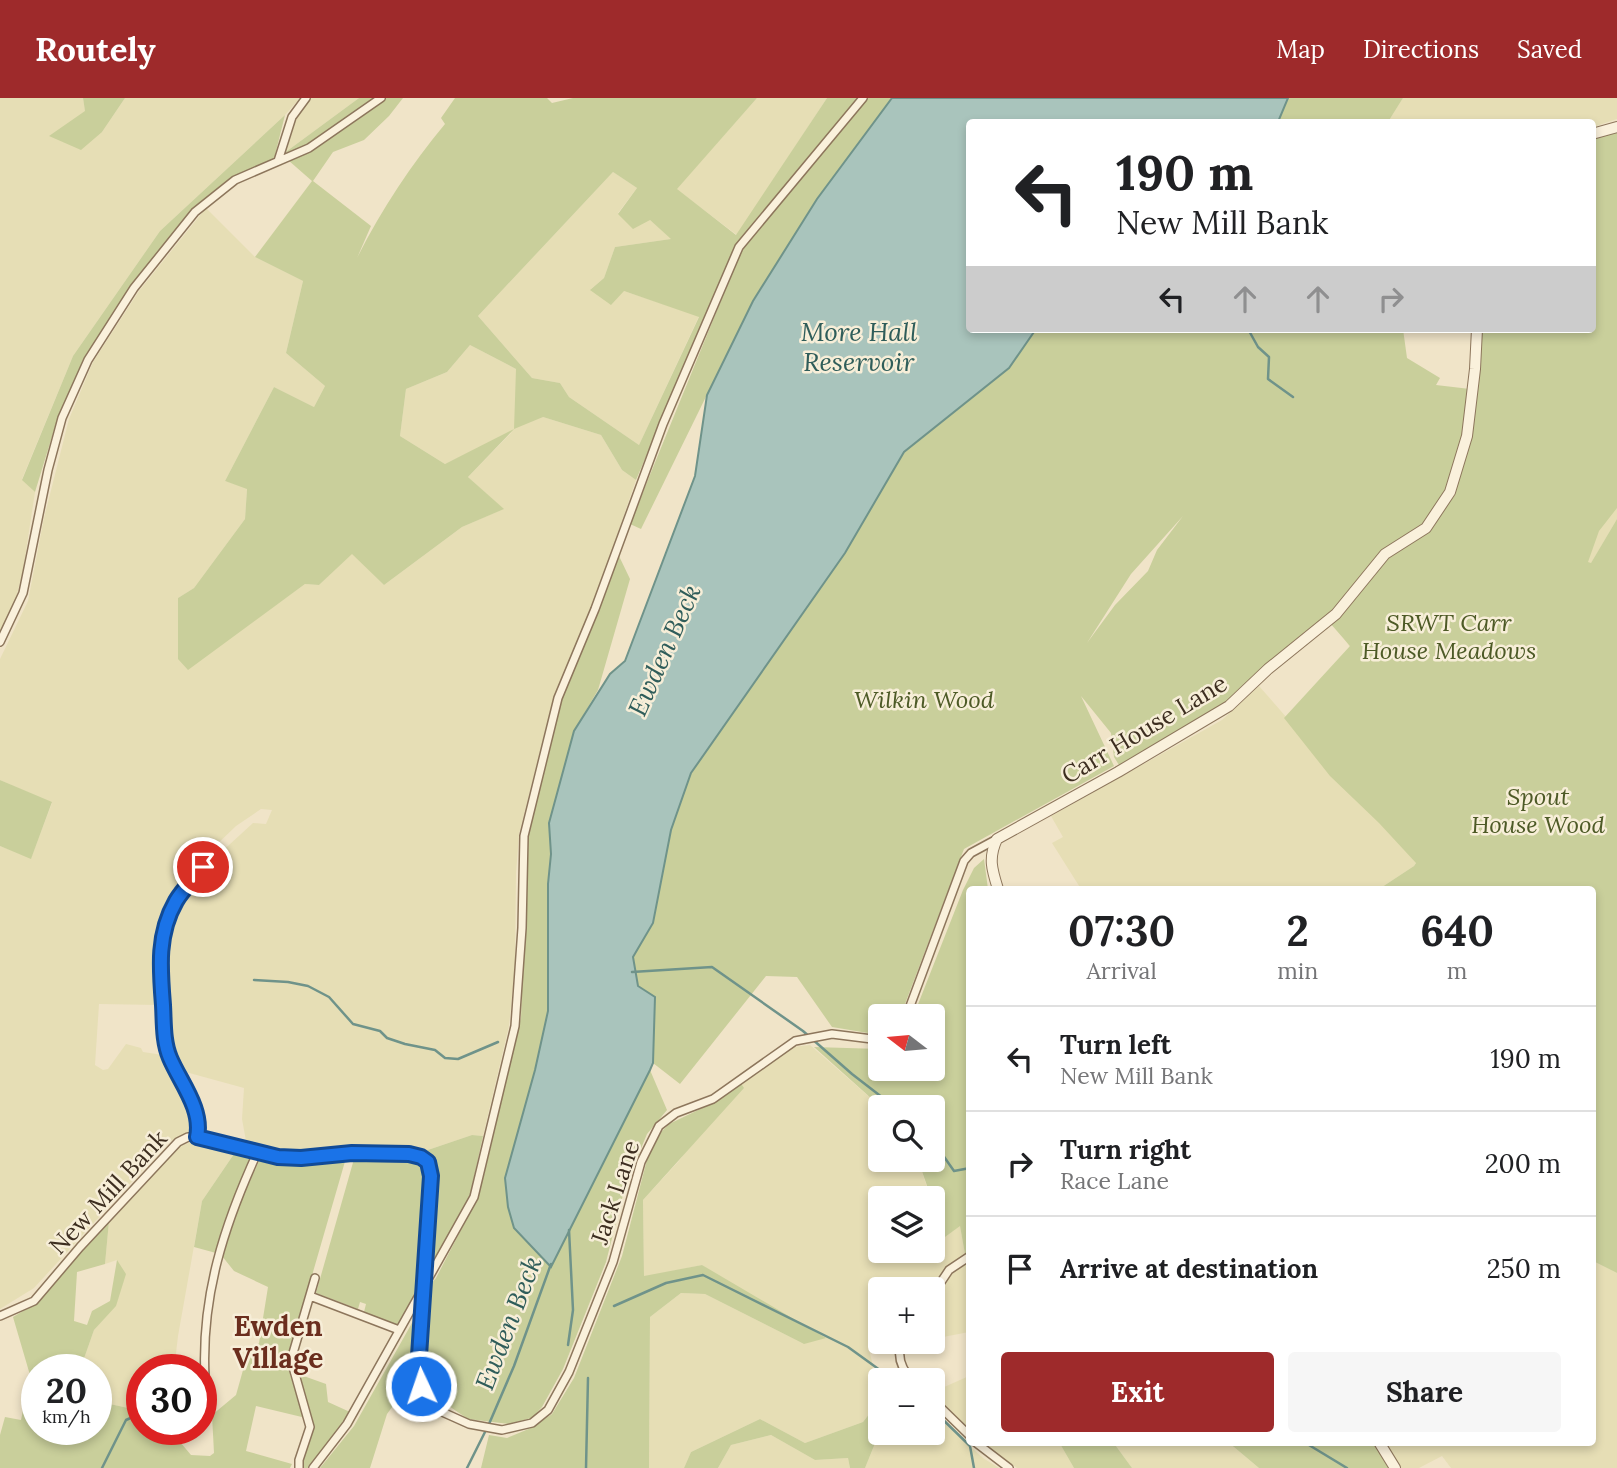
<!DOCTYPE html>
<html lang="en">
<head>
<meta charset="utf-8">
<style>
	:root { --surface:#fff; --page:#f6f6f6; --text:#202124; --muted:#757577; --line:#e0e0e0; --accent:#9e2a2b }
	body { margin:0; font-family:Lora,serif; background:var(--page); color:var(--text); height:100vh; display:flex; flex-direction:column; font-size:26px; white-space:nowrap }
	* { box-sizing:border-box; margin:0 }
	p { font-size:23px; color:var(--muted) }
	.icon { flex:none; width:38px; height:38px; fill:none; stroke:currentColor; stroke-width:2; stroke-linecap:round; stroke-linejoin:round }
	.map { position:relative; flex:1; overflow:hidden }
	.details { position:absolute; left:966px; top:788px; width:630px; height:560px; display:flex; flex-direction:column; background:var(--surface); border-radius:7px; box-shadow:0 4px 10px #0003 }
	.details>* { flex:none }
	.banner { position:absolute; left:966px; top:21px; width:630px; height:214px; border-radius:7px; box-shadow:0 4px 10px #0003; background:#fff; color:var(--text); overflow:hidden }
	.needle { width:46px; rotate:286deg }
	.tools { position:absolute; left:868px; top:906px; display:grid; gap:14px }
	.tools a { display:grid; place-items:center; width:77px; height:77px; border-radius:7px; background:var(--surface); box-shadow:0 4px 10px #0003; font-size:35px }
	.speed { position:absolute; left:21px; top:1256px; display:flex; gap:14px; font-size:35px; font-weight:700; text-align:center }
	.speed>* { display:grid; place-content:center; width:91px; height:91px; border-radius:50%; background:var(--surface); box-shadow:0 4px 10px #0003; line-height:1 }
	.speed small { font-size:18px; font-weight:400 }
	.speed .limit { border:10px solid #d22; background:#fff; color:#111 }
	.pin { position:absolute; display:grid; place-items:center; width:60px; height:60px; color:#fff; margin:-30px; border:4px solid #fff; border-radius:50%; box-shadow:0 2px 7px #0007 }
	.me { position:absolute; width:77px; margin:-38px; rotate:357deg; stroke-linejoin:round; filter:drop-shadow(0 0 5px #0008) }
	.turn { display:flex; align-items:center; gap:24px; height:147px; padding:0 35px; font-size:32px }
	.turn .icon { width:91px; height:91px; stroke-width:2.5 }
	.turn b { display:block; font-size:49px; line-height:60px }
	.lanes { display:flex; align-items:center; height:66px; padding:0 35px; background:#0003; justify-content:center; gap:35px; direction:ltr }
	.lanes .off { opacity:.35 }
	.eta { display:flex; justify-content:space-evenly; align-items:center; height:119px; text-align:center }
	.eta b { font-size:42px; font-weight:700; line-height:49px }
	.action { display:flex; gap:14px; margin-top:auto; padding:14px 35px }
	.action a { flex:1; height:80px; border-radius:7px; background:var(--accent); color:#fff; font-size:28px; font-weight:700; line-height:80px; text-align:center }
	.action a+a { background:var(--page); color:var(--text) }
	ul { padding:0; list-style:none }
	li { display:flex; align-items:center; gap:21px; height:105px; padding:0 35px; border-top:2px solid var(--line) }
	li div { flex:1 }
	li b { display:block; font-size:26px }
	li em { font-style:normal }
	header { display:flex; align-items:center; gap:42px; box-sizing:border-box; height:98px; padding:0 35px; background:var(--accent); color:#fff }
	header strong { font-size:33px }
	nav { display:flex; gap:38px; margin-inline-start:auto; font-size:24px }
	.map>svg:first-child { display:block }
</style>
</head>
<body>
<header>
<strong>Routely</strong>
<nav><a>Map</a><a>Directions</a><a>Saved</a></nav>
</header>
<div class="map">
<svg width="1617" height="1370" viewBox="0 0 1617 1370">
	<rect width="100%" height="100%" fill="#f0e4c8"/>
	<path fill="#e6deb5" d="M0 0H83L85 12 102 34 125 0H300L285 17 160 133 73 258 22 381 35 394 23 473 16 500 0 534Z
		M311 0H359L283 56 294 21Z
		M757 0H827L737 137 676 91Z
		M1403 0H1617V21L1593 29 1592 24H1388Z
		M1617 39V421L1414 768 1379 791H1081L1052 745 1063 739 1051 718 1222 622 1259 588 1287 620 1352 552 1336 529 1430 442 1592 231Z
		M613 74 637 90 618 115 650 122 672 141 615 149 604 180 591 191 624 193 699 218 639 347 569 299 560 285 532 280 478 218Z
		M206 110 255 159 303 183 286 255 325 288 314 309 274 289 225 383 247 390 245 421 194 490 178 500 187 571 305 486 319 487 352 455 384 487 462 429 503 411 468 379 512 334 445 366 400 338 406 291 447 274 470 247 516 271 543 319 601 337 622 372 636 382 593 507 554 598 519 736 516 775 515 869 509 928 483 1038 472 1037 419 1055 408 1051 355 1048 277 1053 246 1043 242 1021 244 990 182 973 168 943 164 861 166 846 180 803 217 758 253 725 266 726 272 712 261 711 236 728 209 754 173 800 155 847 153 870 159 907 99 906 95 967 103 972 108 971 126 946 141 950 143 954 163 957 186 1000 192 1032 167 1045 34 1190 0 1211V748L31 760 52 705 0 682V561L28 503 44 420 69 321 93 264 139 193Z
		M810 947 882 1010 880 1062H918L931 1101H880V1153H933V1105L945 1139 960 1127 965 1156 946 1172 933 1192H880V1234L871 1229 868 1247 874 1272 885 1279V1283H880V1302L863 1324 805 1345 760 1321 691 1354 684 1370H649L650 1219 681 1195 705 1196 804 1246 702 1167 644 1179 643 1102 678 1064 740 984 793 949Z
		M194 1043 236 1053 202 1103 178 1238 174 1272H142V1313L96 1303V1272H80L94 1232 116 1207 117 1162 105 1166 109 1123 179 1048Z
		M969 1161V1234L933 1241V1201L945 1181Z
		M1593 1163 1617 1175V1370H1451L1442 1358 1419 1370H1399L1383 1344H1592Z
		M969 1278V1332L933 1294Z
		M933 1315 983 1360 999 1370H865L880 1333V1335H933Z
		M771 1337 815 1362 848 1360 850 1370H718L731 1347Z
		M981 1344H1059L1074 1370H1017Z
		M1113 1344H1228L1259 1370H1132Z"/>
	<path fill="#c9cf9b" fill-rule="evenodd" d="M83 0H125L102 34 81 52 49 38 85 13Z
		M359 0H375L306 47 283 56Z
		M385 0H403L389 18 364 42 333 54 313 83 371 128 357 160C381 112 411 67 445 26L441 20 455 0H547L552 5 573 0H757L677 91 736 137 827 0H892L817 101 753 203 641 431 630 426 742 151 769 120 755 126 736 147 636 382 622 372 601 337 543 319 514 331 468 379 504 411 462 429 384 487 352 456 319 487 305 486 188 572 178 561V500L194 490 245 421 247 391 225 383 274 289 314 309 325 288 286 255 303 183 255 159 312 83 288 62 310 52ZM613 74 637 90 618 116 633 131 650 122 671 141 615 149 604 180 590 192 611 207 624 193 699 219 639 347 569 299 560 285 532 280 478 218ZM470 247 516 271 514 331 445 366 400 338 406 291 447 274Z
		M1288 0H1403L1388 24H1278Z
		M285 17 274 61 233 80 195 114 132 188 85 258 58 319 35 394 22 382 73 258 160 133Z
		M1617 32V410L1599 433 1588 464 1591 465 1617 421V1175L1593 1163 1592 791H1379L1414 768 1416 765 1379 725 1330 678 1284 620 1350 548 1330 525 1385 461 1434 425 1455 397 1470 338 1479 231H1592L1593 41Z
		M1036 231H1403L1407 260 1440 280 1436 287 1470 291 1465 338 1449 392 1420 431 1396 447 1332 518 1217 612 1134 661 1119 667 1114 659 1111 635 1081 598 1114 668 964 751 900 919H880V937L832 929 797 879 766 878 680 986 653 965 655 900 638 888 633 859 653 825 671 732 691 675 845 455 904 354 1009 270ZM1183 418 1157 452 1148 473 1115 507 1087 545 1131 476Z
		M619 458 630 481 598 592 574 633 549 725 551 756 548 786V913L535 972 514 1130 550 1168 650 972 667 1012 647 1036 625 1089 606 1164 563 1271 542 1309 532 1320 509 1326 468 1321 437 1300 428 1288 424 1271 429 1188 436 1180 477 1101 484 1077 521 919 528 738 562 599Z
		M0 682 52 704 31 761 0 748Z
		M984 761 988 791H970V1153L965 1156 960 1128 945 1139 918 1062H933V1010H882L814 949 880 951V971H933V919H913L963 792 974 770Z
		M740 984 744 990 643 1102 644 1178 702 1167 826 1240 804 1246 705 1196 681 1195 650 1219 649 1370H481L489 1337 507 1340 531 1330 552 1316 574 1280 622 1158 648 1058 656 1039 669 1026 717 1003Z
		M472 1037 483 1038 470 1097 431 1167 436 1077 431 1058 419 1055Z
		M236 1053 253 1058 244 1074 216 1155 194 1149 202 1103Z
		M346 1060 289 1257 290 1277 306 1320 256 1308 246 1353 292 1366 290 1370H0V1337L5 1319 21 1322 30 1277 13 1219 35 1206 109 1123 105 1166 77 1174 74 1223 87 1227 92 1213 110 1203 117 1162 126 1176 116 1208 94 1232 80 1272H37V1332H96V1303L142 1313V1332H170L191 1357 210 1358 214 1355 212 1317 236 1297 245 1265 259 1245 268 1189 234 1173 222 1158 243 1098 260 1061 304 1064Z
		M354 1061H410L424 1067 426 1077 420 1187 398 1228 364 1214 366 1206 360 1204 358 1211 316 1195Z
		M417 1216 413 1269 414 1279 387 1316 370 1370H320L354 1328Z
		M298 1276 326 1286 328 1304 350 1314 310 1370H301V1361L312 1322Z
		M880 1302V1333L865 1370H850L848 1360 815 1362 771 1337 731 1347 718 1370H684L691 1354 760 1321 805 1345 863 1324Z
		M1059 1344H1113L1132 1370H1074Z
		M1228 1344H1373L1390 1370H1259Z"/>
	<path fill="#a9c4bc" stroke="#6f938a" stroke-width="2" d="M892 0H1288L1278 24H970V231H1036L1009 270 904 354 845 455 691 675 671 732 653 825 633 859 638 888 655 899 653 965 650 972 551 1169 514 1130 508 1109 505 1080 535 972 548 913V786L551 756 549 725 574 633 610 576 625 563 695 378 707 297 753 203 817 101Z"/>
	<g fill="none" stroke-linecap="round" stroke-linejoin="round">
		<path stroke="#6f938a" stroke-width="2.5" d="M1248 231 1258 249 1269 259 1268 281 1293 299
			M632 874 712 869 803 933 852 976 896 1010
			M254 882 288 884 308 888 329 899 353 926 380 933 387 940 405 946 435 952 445 960 458 961 498 944
			M933 1043 954 1073 970 1070
			M614 1208 666 1185 703 1177 848 1249 895 1283
			M568 1247 573 1212 569 1132
			M933 1312 970 1348 974 1370
			M489 1326 514 1268 551 1166
			M1304 1344 1347 1370
			M102 1370 126 1322 135 1318 142 1320
			M467 1370 486 1332
			M586 1370 588 1280"/>
		<defs>
			<path id="minor" d="M278 63 292 19 306 0
				M0 544 23 495 48 372 62 320 88 262 134 190 195 114 235 82 309 50 381 0
				M906 919 964 763 971 755 997 741
				M197 1039C203 1011 180 984 170 960 163 943 164 924 163 907 162 887 158 867 160 848 164 810 194 781 217 753
				M933 1196 949 1172 970 1158
				M310 1198 399 1232
				M0 1218 34 1203 80 1149 178 1044 188 1039H197L278 1059 301 1061 352 1055 409 1056 421 1059 428 1064 431 1078 419 1258 421 1288 424 1296 440 1313 469 1326 502 1332 532 1325 548 1312 569 1274 613 1164 641 1064 659 1028 676 1015 713 1001 795 943 832 936 880 942
				M902 1244C896 1259 902 1272 913 1283
				M205 1279C201 1198 224 1127 258 1053
				M933 1302 970 1338
				M975 1344 1009 1370
				M299 1370V1362L310 1329 291 1262 315 1180
				M313 1370 347 1326 474 1099 515 928 522 830 524 738 558 600 595 511 663 326 739 149 863 0"/>
			<path id="tertiary" d="M1592 36 1617 29
				M998 791C992 772 988 760 997 741L1118 674 1229 608 1268 571 1336 516 1385 456 1426 430 1450 394 1467 338 1475 271 1477 231
				M1379 1344 1395 1370"/>
		</defs>
		<use href="#minor" stroke="#8d765c" stroke-width="10"/>
		<use href="#tertiary" stroke="#8d765c" stroke-width="12"/>
		<use href="#minor" stroke="#faf1dc" stroke-width="7"/>
		<use href="#tertiary" stroke="#faf1dc" stroke-width="10"/>
	</g>
	<g fill="none" stroke-linecap="round" stroke-linejoin="round">
		<defs>
			<path id="route" d="M203 769C195 780 183 791 176 803 157 836 160 870 163 907 164 924 163 944 170 960 180 984 203 1011 197 1039L278 1059 301 1060 352 1055 409 1056 421 1059 428 1064 431 1078 419 1258 421 1288"/>
		</defs>
		<use href="#route" stroke="#114b97" stroke-width="18"/>
		<use href="#route" stroke="#1a73e8" stroke-width="12"/>
	</g>
	<g text-anchor="middle" dominant-baseline="central" stroke-width="5" stroke-linejoin="round" paint-order="stroke">
		<g font-size="24" font-style="italic" fill="#4d5a26" stroke="#f7eed8">
			<text x="1449" y="524">SRWT Carr<tspan x="1449" dy="28">House Meadows</tspan></text>
			<text x="924" y="601">Wilkin Wood</text>
			<text x="1538" y="698">Spout<tspan x="1538" dy="28">House Wood</tspan></text>
		</g>
		<g font-size="24" fill="#3d2e20" stroke="#f7eed8">
			<text transform="translate(1144 631) rotate(-31)">Carr House Lane</text>
			<text transform="translate(108 1094) rotate(-47)">New Mill Bank</text>
			<text transform="translate(615 1094) rotate(-72)">Jack Lane</text>
		</g>
		<g font-size="26" font-style="italic" fill="#2f5d5a" stroke="#f7eed8">
			<text x="859" y="233">More Hall<tspan x="859" dy="30">Reservoir</tspan></text>
			<text transform="translate(664 552) rotate(-66)">Ewden Beck</text>
			<text transform="translate(508 1225) rotate(-69)">Ewden Beck</text>
		</g>
		<g font-size="28" font-weight="bold" fill="#6b2e1e" stroke="#f7eed8">
			<text x="278" y="1228">Ewden<tspan x="278" dy="32">Village</tspan></text>
		</g>
	</g>
</svg>
<div class="tools">
<a><svg class="needle" viewBox="-14 -14 28 28"><path d="M0-13l5 13h-10z" fill="#e53935"/><path d="M0 13l5-13h-10z" fill="#757577"/></svg></a>
<a><svg class="icon" aria-label="search" viewBox="0 0 24 24"><circle cx="10" cy="10" r="6"/><path d="M15 15l6 6"/></svg></a>
<a><svg class="icon" aria-label="layers" viewBox="0 0 24 24"><path d="M12 4l9 5-9 5-9-5zM3 14l9 5 9-5"/></svg></a>
<a>+</a>
<a>−</a>
</div>
<div class="speed"><div>20<small>km/h</small></div><div class="limit">30</div></div>
<div class="pin" style="left:203px;top:769px;background:#d93025"><svg class="icon" aria-label="arrive" viewBox="0 0 24 24"><path d="M6 21V4h12l-3 4 3 4H6"/></svg></div>
<svg class="me" style="left:421px;top:1288px" viewBox="-20 -20 40 40"><circle r="17" fill="#1a73e8" stroke="#fff" stroke-width="3"/><path d="M0-11L8 9 0 5-8 9z" fill="#fff"/></svg>
<div class="banner">
<div class="turn"><svg class="icon" aria-label="left" viewBox="0 0 24 24"><path d="M17 20v-9H6M10 6l-5 5 5 5"/></svg><div><b>190 m</b>New Mill Bank</div></div>
<div class="lanes"><svg class="icon" aria-label="left" viewBox="0 0 24 24"><path d="M17 20v-9H6M10 6l-5 5 5 5"/></svg><svg class="icon off" aria-label="ahead" viewBox="0 0 24 24"><path d="M12 20V5M6 11l6-6 6 6"/></svg><svg class="icon off" aria-label="ahead" viewBox="0 0 24 24"><path d="M12 20V5M6 11l6-6 6 6"/></svg><svg class="icon off" aria-label="right" viewBox="0 0 24 24"><path d="M7 20v-9h11M14 6l5 5-5 5"/></svg></div>
</div>
<section class="details">
<div class="eta">
<div><b>07:30</b><p>Arrival</p></div>
<div><b>2</b><p>min</p></div>
<div><b>640</b><p>m</p></div>
</div>
<ul>
<li><svg class="icon" aria-label="left" viewBox="0 0 24 24"><path d="M17 20v-9H6M10 6l-5 5 5 5"/></svg><div><b>Turn left</b><p>New Mill Bank</p></div><em>190 m</em></li>
<li><svg class="icon" aria-label="right" viewBox="0 0 24 24"><path d="M7 20v-9h11M14 6l5 5-5 5"/></svg><div><b>Turn right</b><p>Race Lane</p></div><em>200 m</em></li>
<li><svg class="icon" aria-label="arrive" viewBox="0 0 24 24"><path d="M6 21V4h12l-3 4 3 4H6"/></svg><div><b>Arrive at destination</b></div><em>250 m</em></li>
</ul>
<div class="action"><a>Exit</a><a>Share</a></div>
</section>
</div>
</body>
</html>
